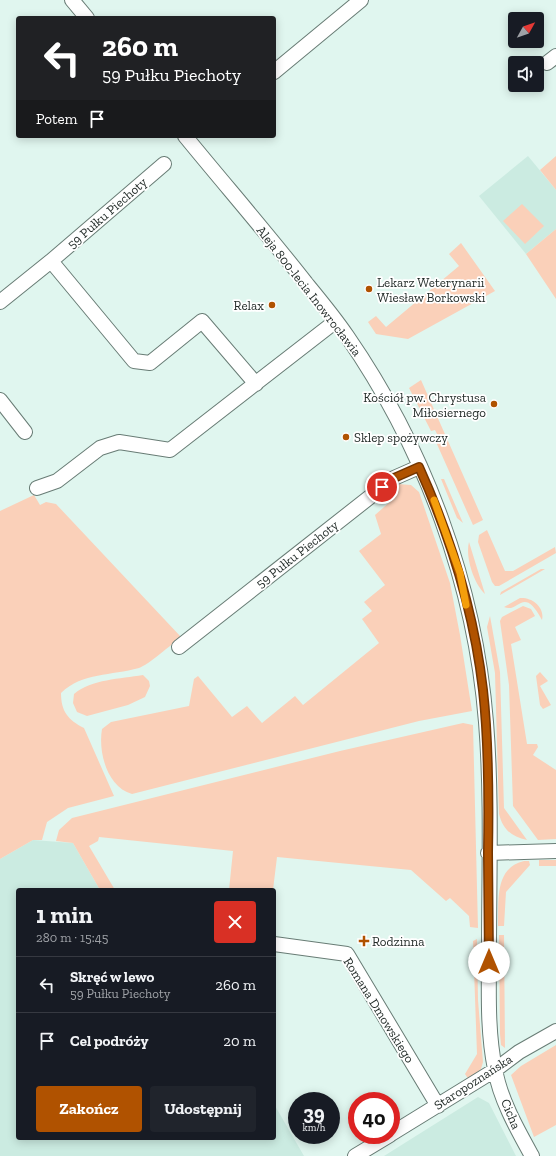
<!DOCTYPE html>
<html lang="pl">
<head>
<meta charset="utf-8">
<style>
	:root { --surface:#171b24; --page:#20242c; --text:#f1f3f6; --muted:#9ea1a6; --line:#363941; --accent:#b05200 }
	body { margin:0; font-family:"Zilla Slab",serif; background:var(--page); color:var(--text); height:100vh; display:flex; flex-direction:column; font-size:15px; white-space:nowrap }
	* { box-sizing:border-box; margin:0 }
	p { font-size:13px; color:var(--muted) }
	.icon { flex:none; width:22px; height:22px; fill:none; stroke:currentColor; stroke-width:2; stroke-linecap:round; stroke-linejoin:round }
	.map { position:relative; flex:1; overflow:hidden }
	.details { position:absolute; left:16px; top:888px; width:260px; height:252px; display:flex; flex-direction:column; background:var(--surface); border-radius:4px; box-shadow:0 2px 10px #0003 }
	.details>* { flex:none }
	.guide { position:absolute; left:16px; top:16px; width:260px; height:122px; border-radius:4px; box-shadow:0 2px 10px #0003; background:#202124; color:#fff; overflow:hidden }
	.needle { width:26px; rotate:50deg }
	.fabs { position:absolute; left:508px; top:12px; display:grid; gap:8px }
	.fabs a { display:grid; place-items:center; width:36px; height:36px; border-radius:4px; background:var(--surface); box-shadow:0 2px 10px #0003; font-size:20px }
	.speed { position:absolute; left:288px; top:1092px; display:flex; gap:8px; font-size:20px; font-weight:700; text-align:center }
	.speed>* { display:grid; place-content:center; width:52px; height:52px; border-radius:50%; background:var(--surface); box-shadow:0 2px 10px #0003; line-height:1 }
	.speed small { font-size:10px; font-weight:400 }
	.speed .limit { border:6px solid #d22; background:#fff; color:#111 }
	.pin { position:absolute; display:grid; place-items:center; width:34px; height:34px; color:#fff; margin:-17px; border:2px solid #fff; border-radius:50%; box-shadow:0 1px 4px #0007 }
	.me { position:absolute; width:44px; margin:-22px; rotate:0deg; stroke-linejoin:round; filter:drop-shadow(0 0 3px #0008) }
	.turn { display:flex; align-items:center; gap:14px; height:84px; padding:0 20px; font-size:18px }
	.turn .icon { width:52px; height:52px; stroke-width:2.5 }
	.turn b { display:block; font-size:28px; line-height:34px }
	.then { display:flex; align-items:center; height:38px; padding:0 20px; background:#0003; gap:8px; font-size:15px }
	.round { display:grid; place-items:center; flex:none; width:42px; height:42px; border-radius:4px; background:var(--page) }
	.summary { display:flex; align-items:center; justify-content:space-between; height:68px; padding:0 20px }
	h1 { font-size:24px; font-weight:700; line-height:30px }
	.primary-button { display:flex; gap:8px; margin-top:auto; padding:8px 20px }
	.primary-button a { flex:1; height:46px; border-radius:4px; background:var(--accent); color:#fff; font-size:16px; font-weight:700; line-height:46px; text-align:center }
	.primary-button a+a { background:var(--page); color:var(--text) }
	ul { padding:0; list-style:none }
	li { display:flex; align-items:center; gap:12px; height:56px; padding:0 20px; border-top:1px solid var(--line) }
	li div { flex:1 }
	li b { display:block; font-size:15px }
	li em { font-style:normal }
	.map>svg:first-child { display:block }
</style>
</head>
<body>
<div class="map">
<svg width="556" height="1156" viewBox="0 0 556 1156">
	<rect width="100%" height="100%" fill="#e0f6ef"/>
	<path fill="#cbebe1" d="M528 156 556 190V229L526 254 479 196Z
		M33 840 73 843 100 890H18V1138H274V1104L304 1156H0V859Z
		M478 1097 489 1103 516 1156H384Z"/>
	<path fill="#fad0b9" d="M556 156V190L540 170Z
		M522 204 544 226 525 244 503 221Z
		M556 229V299L526 254Z
		M461 243 495 291 408 339 376 334 368 322 376 316 386 327 459 266 449 254Z
		M421 380 483 520 473 525 436 442 440 440 435 430 431 431 409 388Z
		M441 479H444L463 523 457 518Z
		M398 484 411 485 419 492 450 583 460 635 472 711 419 721 132 794C107 787 98 752 102 729L111 722 189 706 194 679 198 676 232 717 247 706 262 723 295 696 303 705 379 643 362 619 372 611 364 602 385 585 359 551 381 534 375 515 392 500 387 491Z
		M34 495 40 505 46 502 56 504 181 637C172 644 148 665 139 668 111 676 83 672 61 693 61 711 68 720 84 728L114 796 68 808 47 822 42 840H33L0 859V511Z
		M487 530 505 571H513L555 547 556 553 499 586H495L492 582 478 542 479 535Z
		M469 542 485 594C474 584 465 557 469 542Z
		M541 569H545L500 595 501 592Z
		M520 598C532 597 545 607 542 620 523 584 519 614 504 607Z
		M523 606 531 609 535 616 515 627 521 640 511 644 527 744H537L538 747 533 755 556 770V839L538 840 513 806 509 685 500 621 502 617Z
		M490 616 500 672 504 808 527 840C512 837 503 830 499 814L495 673 487 627Z
		M540 672 548 681 540 686 551 705 543 709 540 705 536 676Z
		M143 675 149 681 150 686 145 697 128 705 87 716 77 712 73 703 74 694C92 679 120 679 143 675Z
		M463 723 473 725 478 928 470 927 469 916 450 898 446 901 411 870 277 857 273 890H229L233 851 99 837 98 841 89 846 115 890H100L73 843 56 841 59 830 72 818 340 751Z
		M539 860H556V866H539Z
		M524 861H529L530 865 506 892 504 926H498C499 901 494 868 524 861Z
		M499 935H504L505 1048 501 1045 500 1034Z
		M477 939 478 1000 483 1062 481 1069 469 1080 465 1074 477 1054 473 941Z
		M556 1045V1125L534 1137 511 1075 521 1066Z"/>
	<g fill="none" stroke-linecap="round" stroke-linejoin="round">
		<defs>
			<path id="minor" d="M72 0 87 18
				M547 63 556 56
				M274 72 361 0
				M185 136C225 185 267 233 306 283 320 300 335 318 347 336 425 449 475 584 486 722 492 796 489 876 489 951 489 990 487 1030 495 1069 500 1099 517 1129 532 1156
				M51 261 164 164
				M0 302 51 261 134 361 150 363 202 321 256 384
				M0 400 25 432
				M37 488 57 481 100 448 119 442 170 450 336 321
				M179 647 394 478 419 467
				M488 853 556 851
				M274 944 347 954 438 1106
				M391 1134 495 1070 519 1052 556 1031
				M355 1156 390 1135"/>
		</defs>
		<use href="#minor" stroke="#687c75" stroke-width="16"/>
		<use href="#minor" stroke="#fff" stroke-width="14"/>
	</g>
	<g fill="none" stroke-linecap="round" stroke-linejoin="round">
		<defs>
			<path id="route" d="M382 487 394 478 419 467C451 538 474 612 483 690 489 744 489 798 488 853 488 889 489 925 489 962"/>
		</defs>
		<use href="#route" stroke="#723500" stroke-width="10"/>
		<use href="#route" stroke="#b05200" stroke-width="7"/>
		<path stroke="#f59e0b" stroke-width="7" d="M434 500 460 573 466 605"/>
	</g>
	<g fill="#b05200" stroke="#fff" stroke-width="1.5">
		<circle cx="369" cy="289" r="4"/>
		<circle cx="272" cy="305" r="4"/>
		<circle cx="494" cy="404" r="4"/>
		<circle cx="346" cy="437" r="4"/>
		<path d="M362 935h4v4h4v4h-4v4h-4v-4h-4v-4h4z"/>
	</g>
	<g text-anchor="middle" dominant-baseline="central" stroke-width="3.5" stroke-linejoin="round" paint-order="stroke">
		<g font-size="13" fill="#1f2825" stroke="#fff">
			<text transform="translate(107 213) rotate(-41)">59 Pułku Piechoty</text>
			<text transform="translate(309 291) rotate(52)">Aleja 800-lecia Inowrocławia</text>
			<text transform="translate(297 554) rotate(-38)">59 Pułku Piechoty</text>
			<text transform="translate(379 1010) rotate(58)">Romana Dmowskiego</text>
			<text transform="translate(473 1082) rotate(-33)">Staropoznańska</text>
			<text transform="translate(511 1114) rotate(67)">Cicha</text>
		</g>
		<g font-size="13" fill="#1f2825" stroke="#fff" text-anchor="start">
			<text x="377" y="282">Lekarz Weterynarii<tspan x="377" dy="15">Wiesław Borkowski</tspan></text>
			<text x="264" y="305" text-anchor="end">Relax</text>
			<text x="486" y="397" text-anchor="end">Kościół pw. Chrystusa<tspan x="486" dy="15">Miłosiernego</tspan></text>
			<text x="354" y="437">Sklep spożywczy</text>
			<text x="372" y="941">Rodzinna</text>
		</g>
	</g>
</svg>
<div class="fabs">
<a><svg class="needle" viewBox="-14 -14 28 28"><path d="M0-13l5 13h-10z" fill="#e53935"/><path d="M0 13l5-13h-10z" fill="#9ea1a6"/></svg></a>
<a><svg class="icon" aria-label="sound" viewBox="0 0 24 24"><path d="M4 9h4l5-4v14l-5-4H4zM17 9q2 3 0 6"/></svg></a>
</div>
<div class="speed"><div>39<small>km/h</small></div><div class="limit">40</div></div>
<div class="pin" style="left:382px;top:487px;background:#d93025"><svg class="icon" aria-label="arrive" viewBox="0 0 24 24"><path d="M6 21V4h12l-3 4 3 4H6"/></svg></div>
<svg class="me" style="left:489px;top:962px" viewBox="-20 -20 40 40"><circle r="19" fill="#fff"/><path d="M0-13L10 11 0 6-10 11z" fill="#b05200"/></svg>
<div class="guide">
<div class="turn"><svg class="icon" aria-label="left" viewBox="0 0 24 24"><path d="M17 20v-9H6M10 6l-5 5 5 5"/></svg><div><b>260 m</b>59 Pułku Piechoty</div></div>
<div class="then">Potem<svg class="icon" aria-label="arrive" viewBox="0 0 24 24"><path d="M6 21V4h12l-3 4 3 4H6"/></svg></div>
</div>
<section class="details">
<div class="summary"><div><h1>1 min</h1><p>280 m · 15:45</p></div><a class="round" style="background:#d93025;color:#fff"><svg class="icon" aria-label="close" viewBox="0 0 24 24"><path d="M6 6l12 12M18 6L6 18"/></svg></a></div>
<ul>
<li><svg class="icon" aria-label="left" viewBox="0 0 24 24"><path d="M17 20v-9H6M10 6l-5 5 5 5"/></svg><div><b>Skręć w lewo</b><p>59 Pułku Piechoty</p></div><em>260 m</em></li>
<li><svg class="icon" aria-label="arrive" viewBox="0 0 24 24"><path d="M6 21V4h12l-3 4 3 4H6"/></svg><div><b>Cel podróży</b></div><em>20 m</em></li>
</ul>
<div class="primary-button"><a>Zakończ</a><a>Udostępnij</a></div>
</section>
</div>
</body>
</html>
